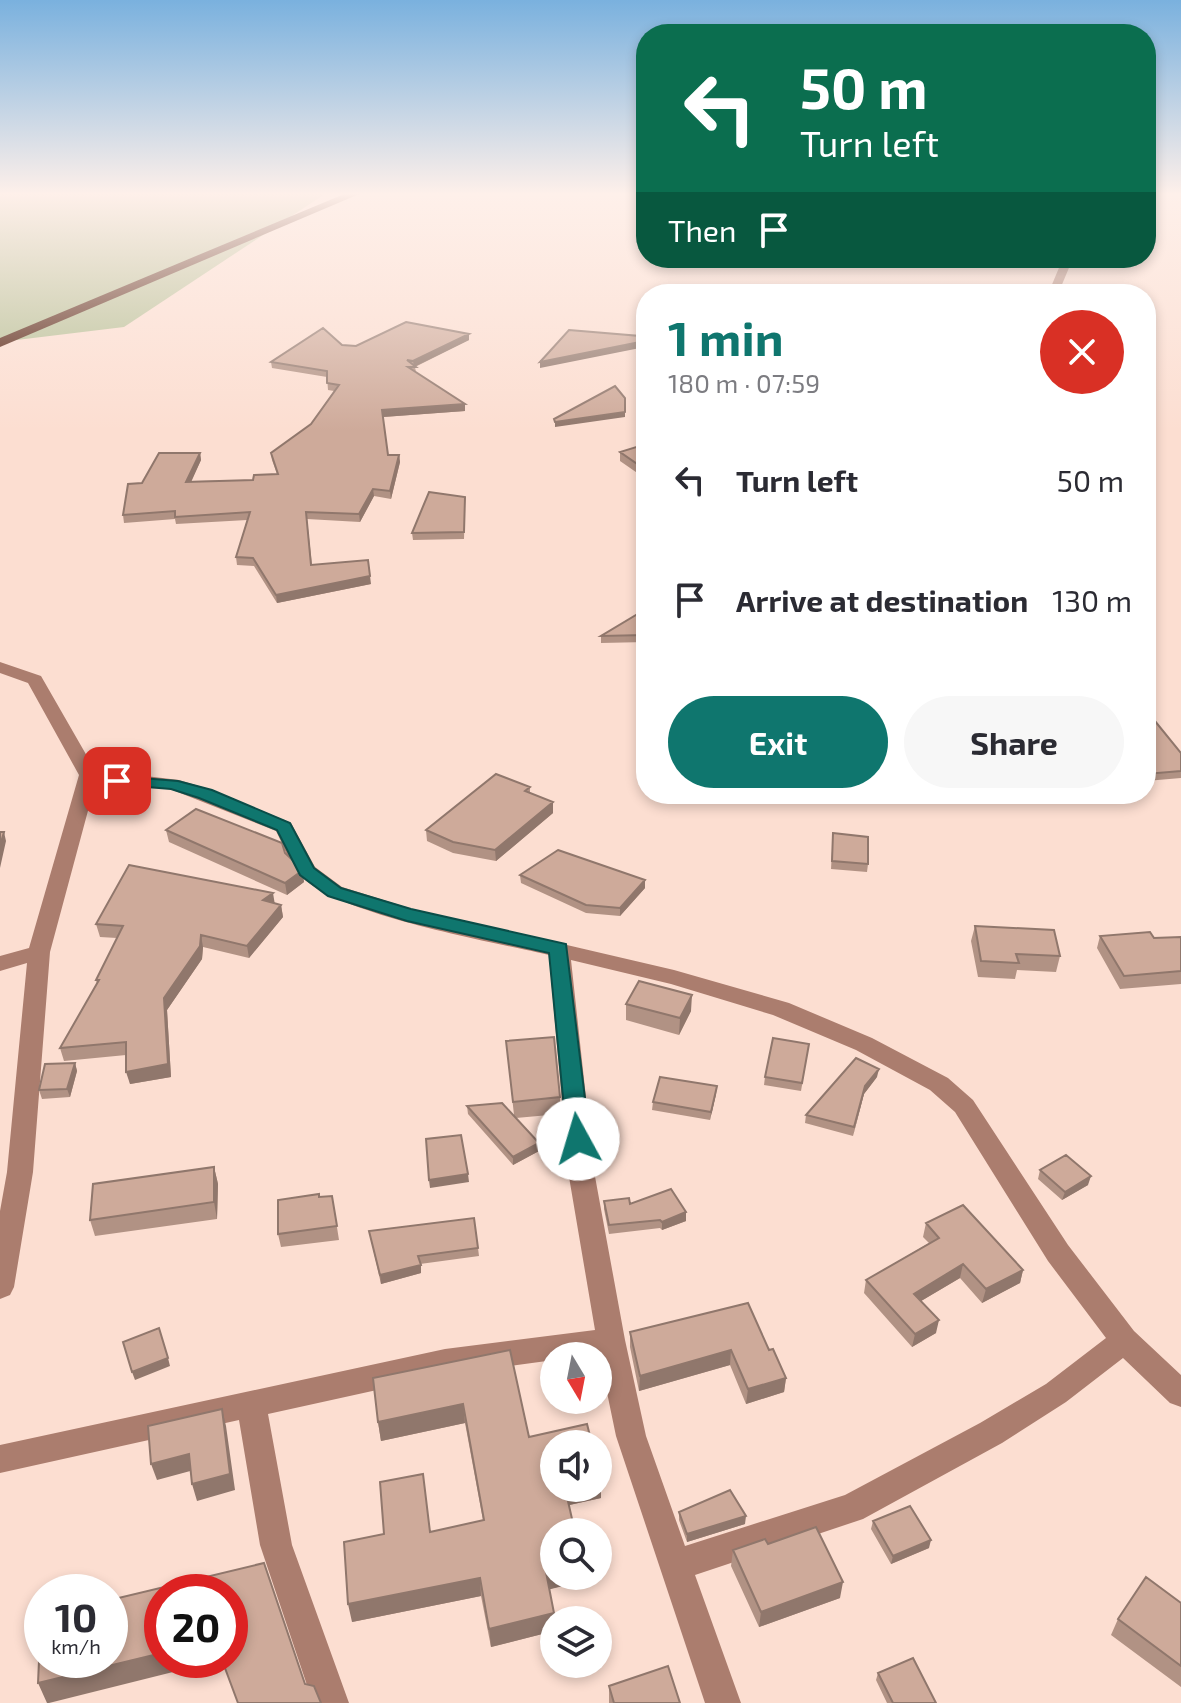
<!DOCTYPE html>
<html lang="en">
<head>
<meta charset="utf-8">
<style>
	:root { --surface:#fff; --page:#f7f7f7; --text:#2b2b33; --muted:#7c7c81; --accent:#0f766e }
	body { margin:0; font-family:"Exo 2",sans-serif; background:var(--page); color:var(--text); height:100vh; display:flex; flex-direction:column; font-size:30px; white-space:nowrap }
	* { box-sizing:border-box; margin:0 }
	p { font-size:26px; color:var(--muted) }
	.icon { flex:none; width:44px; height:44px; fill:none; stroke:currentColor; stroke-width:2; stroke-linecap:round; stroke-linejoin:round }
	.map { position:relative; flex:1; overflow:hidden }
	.sheet { position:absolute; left:636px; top:284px; width:520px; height:520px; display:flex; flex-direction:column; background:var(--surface); border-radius:32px; box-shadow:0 4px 12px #0003 }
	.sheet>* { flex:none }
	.guide { position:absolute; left:636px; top:24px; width:520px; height:244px; border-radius:32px; box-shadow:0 4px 12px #0003; background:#0b6e4f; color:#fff; overflow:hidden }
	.needle { width:52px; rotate:170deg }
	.buttons { position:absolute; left:540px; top:1342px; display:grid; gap:16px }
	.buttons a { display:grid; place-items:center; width:72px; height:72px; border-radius:50%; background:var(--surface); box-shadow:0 4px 12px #0003; font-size:40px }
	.speed { position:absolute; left:24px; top:1574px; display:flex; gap:16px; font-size:40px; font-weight:700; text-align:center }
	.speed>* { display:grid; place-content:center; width:104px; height:104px; border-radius:50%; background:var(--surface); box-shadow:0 4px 12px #0003; line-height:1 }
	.speed small { font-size:20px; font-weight:400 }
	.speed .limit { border:12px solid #d22; background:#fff; color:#111 }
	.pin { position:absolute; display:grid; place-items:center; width:68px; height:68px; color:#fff; margin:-34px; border-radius:16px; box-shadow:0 4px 12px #0006 }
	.me { position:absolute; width:88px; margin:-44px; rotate:354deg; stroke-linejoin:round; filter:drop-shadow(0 0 6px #0008) }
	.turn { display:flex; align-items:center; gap:28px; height:168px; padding:0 32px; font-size:36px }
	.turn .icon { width:104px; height:104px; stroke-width:2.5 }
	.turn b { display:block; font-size:56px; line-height:68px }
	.then { display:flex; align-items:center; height:76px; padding:0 32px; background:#0003; gap:16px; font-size:30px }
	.round { display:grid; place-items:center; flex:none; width:84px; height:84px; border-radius:42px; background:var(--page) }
	.head { display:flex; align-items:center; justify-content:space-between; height:136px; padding:0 32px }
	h1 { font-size:48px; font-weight:700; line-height:60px; color:var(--accent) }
	.cta { display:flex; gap:16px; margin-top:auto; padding:16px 32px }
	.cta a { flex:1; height:92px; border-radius:48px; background:var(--accent); color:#fff; font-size:32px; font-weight:700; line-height:92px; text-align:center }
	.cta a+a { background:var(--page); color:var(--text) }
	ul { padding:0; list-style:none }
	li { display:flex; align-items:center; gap:24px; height:120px; padding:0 32px }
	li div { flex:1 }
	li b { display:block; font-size:30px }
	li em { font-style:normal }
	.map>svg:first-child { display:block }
</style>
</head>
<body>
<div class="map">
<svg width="1181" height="1703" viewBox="0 0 1181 1703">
	<rect width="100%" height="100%" fill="#fcded1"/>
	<path fill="#b1bd91" d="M0 192H328L124 327 0 342Z"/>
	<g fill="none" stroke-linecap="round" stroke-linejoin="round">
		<path fill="#ab7d6e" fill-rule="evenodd" d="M1057 258H1067L1071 263 1058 294H1048L1061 263Z
			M0 662 41 676 95 770 179 780 212 790 291 823 315 867 342 887 412 909 674 970 789 1003 872 1038 948 1078 973 1100 1068 1245 1134 1331 1181 1375V1407L1170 1403 1123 1358 1066 1402 1002 1443 863 1519 695 1575 741 1703H705L616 1436 599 1354 554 1356V1360L445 1375 268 1414 292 1545 349 1703H313L260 1545 239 1420 0 1473V1445L445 1349 595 1330 568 1171 549 955C493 942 333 914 299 874 289 863 283 844 276 831L170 789 96 781 50 952 33 1172 14 1287 10 1295 0 1299V1211L7 1172 27 963 0 971V956L29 948 79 775 28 683 0 673ZM571 960 671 984 773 1015 856 1050 930 1090 955 1112 1048 1261 1106 1338 1046 1384 980 1423 845 1495 685 1546 646 1436 625 1340 594 1171Z"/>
		<path fill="#471403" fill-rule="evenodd" d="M349 192H364L0 347V338Z"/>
	</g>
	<path fill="#b19284" d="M469 334V340L415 367 416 372 465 411 383 417 388 455H399L400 462 391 499 374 496 360 522 307 519 312 565 371 584 277 603 254 566 237 565 236 557 247 520 176 524 175 519 124 523 123 515 142 483 200 453 201 460 191 481 253 480 277 474 272 460 271 453 311 424 334 391 328 390 327 377 272 368 271 362 342 345 356 346Z
		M646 444V479L620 461V452Z
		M465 504 464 539 413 540 412 533Z
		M646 609V642L601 643V636Z
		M1146 710 1181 753V778L1146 781Z
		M530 787V793L553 813 496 861 453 853 427 841 426 830Z
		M166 830 285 853 304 882 287 895 169 842Z
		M833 833 868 864 867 872 831 869Z
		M520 875 645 888 620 916 586 913 521 883Z
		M274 903 281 905 283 917 249 958 203 947 202 959 167 1010 171 1077 130 1084 126 1055 64 1061 60 1048 97 984 96 980 117 938 100 937 96 924Z
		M975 926 1060 956 1056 972 1017 970 1015 979 978 977 971 941Z
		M1100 936 1154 938 1181 937V984L1120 989 1097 948Z
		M626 1004 691 1011 679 1035 626 1020Z
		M506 1041 560 1097V1114L516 1118 539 1151 513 1165 468 1114 467 1106 514 1115Z
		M809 1044 801 1091 764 1085 765 1077Z
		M75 1063 77 1071 70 1097 42 1099 39 1090Z
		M877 1077 864 1094 853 1136 805 1123 806 1115Z
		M716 1094 710 1120 652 1110 653 1102Z
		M214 1167 218 1184 217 1219 95 1236 90 1220Z
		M1040 1170 1088 1185 1062 1200 1038 1179Z
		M332 1196 339 1240 281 1247 278 1234 319 1197Z
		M604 1201 630 1204 686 1221 662 1230 660 1228 609 1234 604 1209Z
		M926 1223 1023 1270 1020 1283 982 1303 960 1278 921 1301 936 1333 912 1347 864 1293 866 1280 929 1243 923 1237Z
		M369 1231 478 1248 479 1256 420 1264 421 1273 381 1284Z
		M630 1332 769 1350 786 1378 784 1392 746 1404 730 1365 639 1391 630 1347Z
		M510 1350 529 1437 601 1479V1498L569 1505 583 1581 549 1589 554 1613V1631L491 1647 481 1596 352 1622 430 1532 483 1520 465 1423 381 1441 378 1422Z
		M679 1512 745 1524 687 1542 679 1520Z
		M873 1521 929 1548 891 1564 871 1529Z
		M768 1544 840 1598 759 1627 731 1566 733 1550Z
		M1181 1603V1687L1111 1635 1118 1619Z
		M878 1673 936 1703H887L876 1680Z
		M609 1686 680 1703H609Z"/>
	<path fill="#90776c" d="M469 334V340L414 367 413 361Z
		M640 342V348L540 368V362Z
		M465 404V411L383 417 382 410Z
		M625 412V417L555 427V422Z
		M200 453 201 460 188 489 186 482Z
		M399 455 400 462 391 499 390 491Z
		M373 489 374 496 360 522 359 514Z
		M370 576 371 584 277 603 276 595Z
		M553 802V813L496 861 495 850Z
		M4 832 6 841 0 868V846Z
		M303 870 304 882 287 895 285 883Z
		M645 880V888L620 916V908Z
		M273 893 275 905 263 900Z
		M281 905 283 917 249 958 247 946Z
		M201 935 203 947 202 959 167 1010 171 1077 130 1084 126 1072 164 998Z
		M692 995 691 1011 679 1035 680 1018Z
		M75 1063 77 1071 70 1097 67 1089Z
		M879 1069 877 1077 864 1094 853 1136 865 1086Z
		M717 1086 716 1094 710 1120 711 1112Z
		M539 1143V1151L513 1165V1157Z
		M214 1167 218 1184 217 1219 214 1202Z
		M468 1174 469 1182 430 1188 429 1180Z
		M1091 1176 1088 1185 1062 1200 1065 1192Z
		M686 1212V1221L662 1230V1222Z
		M963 1264 960 1278 911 1307 914 1294Z
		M421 1265V1273L381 1284 380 1275Z
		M1023 1270 1020 1283 982 1303 986 1289Z
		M939 1320 936 1333 912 1347 915 1334Z
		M731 1350 730 1365 639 1391 640 1376Z
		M168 1358 170 1366 135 1380 132 1372Z
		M786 1378 784 1392 746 1404 748 1389Z
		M463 1404 465 1423 381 1441 378 1422Z
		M222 1409 226 1426 235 1490 197 1501 192 1484Z
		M189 1454 194 1470 157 1480 151 1464Z
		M601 1479V1498L565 1506V1488H598V1480Z
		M746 1516 745 1524 687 1542V1534Z
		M931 1540 929 1548 891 1564 893 1556Z
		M554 1570V1576H582L583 1581 547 1590 546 1572Z
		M480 1578 481 1596 352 1622 348 1604Z
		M843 1582 840 1598 759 1627 761 1612Z
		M554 1613V1631L491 1647 489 1629Z
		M162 1653V1660H221L49 1703H47L38 1683Z"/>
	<path fill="#ceaa9a" stroke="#90776c" stroke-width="2" d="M406 322 469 334 413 361 407 360 416 367H408L465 404 382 410 388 455H399L390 491 373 489 359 514 306 512 311 565 368 560 370 576 276 595 253 558 236 557 250 512 175 517V511L123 515 128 484 142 483 159 453H200L186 482 253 480 254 475 278 474 271 453 311 424 339 385 327 383V371L271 362 323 328 342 345 356 346Z
		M569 330 640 336V342L540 362Z
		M615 386 625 398V412L555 422 554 419Z
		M646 444V470L620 452Z
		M429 492 465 497 464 532 412 533Z
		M646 609V635L601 636Z
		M1146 710 1181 753V771L1146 774Z
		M496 774 530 787 525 791 553 802 495 850 453 842 426 830Z
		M196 809 282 843 285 853 303 870 285 883 166 830Z
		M0 832H4L0 846Z
		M833 833 868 837V864L832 861Z
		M558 850 645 880 620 908 586 905 520 875Z
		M129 865 273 893 263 900 281 905 247 946 201 935 200 946 164 998 168 1064 126 1072V1042L60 1048 99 980H96L123 926 96 924Z
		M975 926 1054 930 1060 956 1016 954 1019 963 981 961Z
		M1150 932 1154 938 1181 937V971L1124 976 1100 936Z
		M639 981 692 995 680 1018 626 1004Z
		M554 1037 560 1097 513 1102 506 1041Z
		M773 1038 809 1044 802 1083 765 1077Z
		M856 1058 879 1069 865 1086 854 1127 806 1115Z
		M75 1063 67 1089 39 1090 45 1064Z
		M660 1077 717 1086 711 1112 653 1102Z
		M502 1103 539 1143 513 1157 467 1106Z
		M461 1135 468 1174 429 1180 426 1139Z
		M1066 1155 1091 1176 1065 1192 1040 1170Z
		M214 1167V1202L90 1220 93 1184Z
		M671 1189 686 1212 662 1222 660 1220 609 1225 604 1201 629 1198 630 1204Z
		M319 1194V1197L332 1196 337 1226 278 1234V1200Z
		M963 1205 1023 1270 986 1289 963 1264 914 1294 939 1320 915 1334 866 1280 939 1238 926 1223Z
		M474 1218 478 1248 418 1256 421 1265 380 1275 369 1231Z
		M748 1303 769 1350 773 1349 786 1378 748 1389 731 1350 640 1376 630 1332Z
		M159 1328 168 1358 132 1372 123 1342Z
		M510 1350 529 1437 587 1424 592 1444H554V1488H565L575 1532H554V1570L546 1572 554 1613 489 1629 480 1578 348 1604 344 1542 384 1534 380 1482 423 1474 430 1532 484 1520 463 1404 378 1422 373 1378Z
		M222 1409 230 1474 192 1484 189 1454 151 1464 148 1426Z
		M598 1467 601 1479 598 1480Z
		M730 1490 746 1516 687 1534 679 1512Z
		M910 1506 931 1540 893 1556 873 1521Z
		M816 1527 843 1582 761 1612 733 1550 765 1539 768 1544Z
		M264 1563 305 1684 314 1686 321 1703H238L222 1660H230V1592H162V1653L38 1683 41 1617 42 1616V1660H110V1600Z
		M1146 1577 1181 1603V1666L1118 1619Z
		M913 1658 936 1703H893L878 1673Z
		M668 1666 680 1703H614L609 1686Z"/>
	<linearGradient id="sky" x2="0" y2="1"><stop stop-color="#7ab1de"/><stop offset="0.45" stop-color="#fef0ea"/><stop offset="1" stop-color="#fef0ea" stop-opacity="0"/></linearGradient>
	<rect width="1181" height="431" fill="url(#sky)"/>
	<path fill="#0f766e" stroke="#0a4d48" stroke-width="2" d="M117 776 178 781 212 790 290 823 314 868 341 888 411 909 566 944 590 1139 586 1146 578 1148 570 1146 567 1139 549 953 407 921 328 896 300 875 277 830 199 798 171 789 111 784 109 781Z"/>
</svg>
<div class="buttons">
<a><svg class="needle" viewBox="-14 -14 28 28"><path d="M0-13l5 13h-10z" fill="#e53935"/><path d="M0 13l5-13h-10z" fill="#7c7c81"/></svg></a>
<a><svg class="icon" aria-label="sound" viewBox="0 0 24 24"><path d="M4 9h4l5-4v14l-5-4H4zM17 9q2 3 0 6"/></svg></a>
<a><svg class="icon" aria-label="search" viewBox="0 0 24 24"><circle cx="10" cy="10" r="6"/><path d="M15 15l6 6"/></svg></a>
<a><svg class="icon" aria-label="layers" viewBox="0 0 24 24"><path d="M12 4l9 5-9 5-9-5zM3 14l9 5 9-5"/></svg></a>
</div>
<div class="speed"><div>10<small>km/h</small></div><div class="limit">20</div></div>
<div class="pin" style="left:117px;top:781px;background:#d93025"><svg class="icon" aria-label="arrive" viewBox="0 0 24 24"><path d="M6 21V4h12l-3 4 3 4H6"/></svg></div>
<svg class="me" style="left:578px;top:1139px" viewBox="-20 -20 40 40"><circle r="19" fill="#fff"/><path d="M0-13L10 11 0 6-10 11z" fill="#0f766e"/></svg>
<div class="guide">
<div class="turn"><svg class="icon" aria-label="left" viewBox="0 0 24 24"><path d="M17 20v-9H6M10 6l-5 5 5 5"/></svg><div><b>50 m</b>Turn left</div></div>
<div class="then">Then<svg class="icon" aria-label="arrive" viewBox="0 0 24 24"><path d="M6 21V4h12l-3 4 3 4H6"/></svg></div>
</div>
<section class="sheet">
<div class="head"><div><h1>1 min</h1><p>180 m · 07:59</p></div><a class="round" style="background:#d93025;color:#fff"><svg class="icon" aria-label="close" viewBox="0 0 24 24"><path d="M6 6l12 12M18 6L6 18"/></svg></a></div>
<ul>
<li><svg class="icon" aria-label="left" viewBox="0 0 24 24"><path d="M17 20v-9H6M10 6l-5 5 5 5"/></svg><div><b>Turn left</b></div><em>50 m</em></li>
<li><svg class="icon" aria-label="arrive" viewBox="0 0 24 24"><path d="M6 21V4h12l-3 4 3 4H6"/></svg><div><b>Arrive at destination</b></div><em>130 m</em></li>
</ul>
<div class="cta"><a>Exit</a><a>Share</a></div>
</section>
</div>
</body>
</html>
